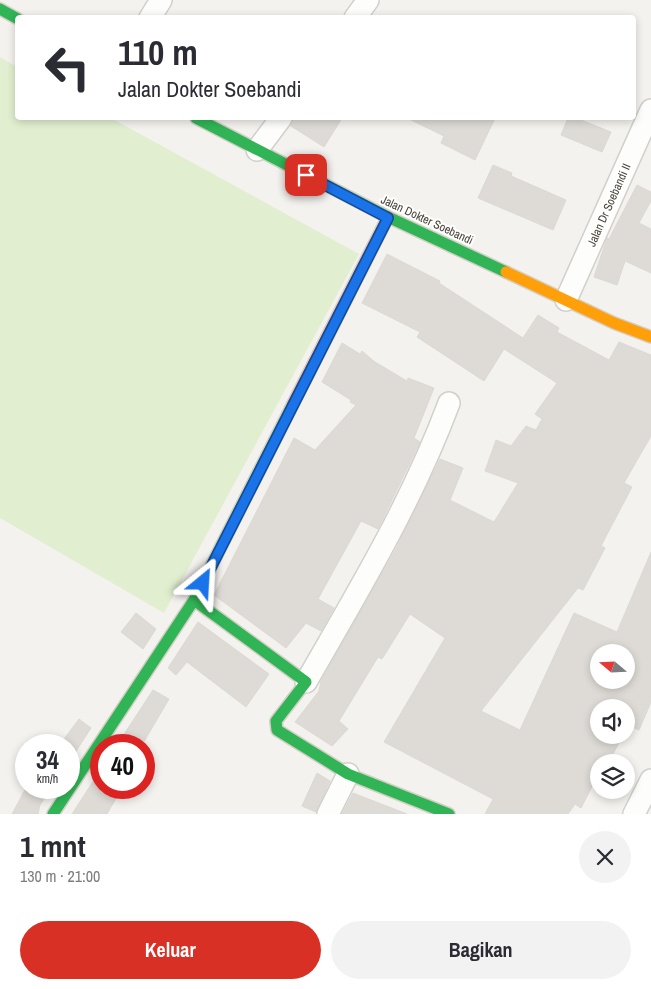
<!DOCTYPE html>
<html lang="id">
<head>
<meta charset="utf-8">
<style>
	:root { --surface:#fff; --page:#f2f2f3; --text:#2b2b33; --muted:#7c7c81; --accent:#d93025 }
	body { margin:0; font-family:"Archivo Narrow",sans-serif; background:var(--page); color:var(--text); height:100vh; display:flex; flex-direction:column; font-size:19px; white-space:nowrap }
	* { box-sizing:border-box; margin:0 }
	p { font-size:16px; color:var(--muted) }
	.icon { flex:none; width:28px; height:28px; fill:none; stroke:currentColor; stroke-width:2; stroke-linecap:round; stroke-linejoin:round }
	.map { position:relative; height:814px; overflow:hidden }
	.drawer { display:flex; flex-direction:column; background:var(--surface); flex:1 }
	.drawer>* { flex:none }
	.guide { position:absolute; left:15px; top:15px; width:621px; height:105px; border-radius:5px; box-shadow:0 2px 8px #0003; background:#fff; color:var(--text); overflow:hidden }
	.needle { width:32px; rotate:289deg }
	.tools { position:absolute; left:590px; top:644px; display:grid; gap:10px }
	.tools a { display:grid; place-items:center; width:45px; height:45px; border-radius:50%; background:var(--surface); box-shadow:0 2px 8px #0003; font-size:25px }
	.speed { position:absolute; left:15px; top:734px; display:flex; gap:10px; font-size:25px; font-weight:700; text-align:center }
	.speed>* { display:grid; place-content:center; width:65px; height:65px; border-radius:50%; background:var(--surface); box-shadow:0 2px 8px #0003; line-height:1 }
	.speed small { font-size:12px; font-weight:400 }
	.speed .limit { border:8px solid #d22; background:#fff; color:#111 }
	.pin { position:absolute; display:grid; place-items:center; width:42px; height:42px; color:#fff; margin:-21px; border-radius:10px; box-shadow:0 2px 8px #0006 }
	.me { position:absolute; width:55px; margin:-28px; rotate:27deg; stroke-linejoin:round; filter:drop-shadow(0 0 4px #0008) }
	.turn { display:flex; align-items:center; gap:18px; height:105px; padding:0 20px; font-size:22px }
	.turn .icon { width:65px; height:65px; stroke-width:2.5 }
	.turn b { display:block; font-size:35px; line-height:42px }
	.round { display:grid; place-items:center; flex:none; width:52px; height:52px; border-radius:26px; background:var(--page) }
	.summary { display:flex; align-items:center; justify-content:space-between; height:85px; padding:0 20px }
	h1 { font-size:30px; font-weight:800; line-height:38px }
	.action { display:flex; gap:10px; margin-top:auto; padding:10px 20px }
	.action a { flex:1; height:58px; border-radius:30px; background:var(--accent); color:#fff; font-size:20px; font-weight:800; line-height:58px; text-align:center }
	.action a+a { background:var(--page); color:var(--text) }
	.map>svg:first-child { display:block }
</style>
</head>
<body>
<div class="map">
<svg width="651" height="814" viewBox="0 0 651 814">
	<rect width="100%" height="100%" fill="#f4f2ee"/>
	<path fill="#e1eecf" d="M0 57 17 67 18 118H111L359 254 164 613 0 518Z"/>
	<path fill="#dedbd6" stroke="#dcd9d4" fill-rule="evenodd" d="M293 118H342L324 147 291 126Z
		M407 118H495L475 160 441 143 444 136Z
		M568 118H576L611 132 602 152 561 135Z
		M493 165 512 173 511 176 566 200 553 230 478 198Z
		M637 185 651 192V201L639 223 651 229V273L625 261 617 285 594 277 607 238 609 239Z
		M387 254 440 281 439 283 523 338 538 315 559 328 557 332 609 360 619 342 651 355V436L624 483 632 487 601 546 605 548 583 590 578 588 481 711 520 730 574 613 617 632 651 552V702L639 730 628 725 626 728V708H599V735H623L611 758 607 756 604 762H599V773L581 808 575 804 568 814H485L493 799 384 742 445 638 410 614 382 659 378 657 339 721 348 729 332 746 295 722 319 691 321 681 395 551 440 459 463 468 450 500 494 522 518 483 485 471 496 440 511 446 526 426 536 430 542 419 535 414 557 383 504 349 484 381 417 337 420 332 362 303ZM599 652H626V680H599Z
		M342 343 360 354 362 351 375 362 407 381 408 378 434 388 414 438 420 442 378 529 361 521 318 599 334 608 321 631 306 623 286 648 214 595 294 438 315 450 356 405 350 402 351 400 322 382Z
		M136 613 156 629 143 649 121 632Z
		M198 622 269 674 246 707 187 662 176 675 168 668Z
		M153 690 169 699 142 745H117Z
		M79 719 91 728 69 762V743L64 739Z
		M101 769V788H122L107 814H72Z
		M317 773 330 781 316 812 302 806Z
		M26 788H52L40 805 38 814H12Z
		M353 793 407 814H342Z"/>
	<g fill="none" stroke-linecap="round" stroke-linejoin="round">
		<defs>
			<path id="street" d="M150 18 161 0
				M355 18 368 0
				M257 150 281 118
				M566 300 651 110
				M306 682C359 590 412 502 449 403
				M328 814 348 774
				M634 814 651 780"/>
			<path id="fast" d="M0 9 18 19
				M196 118 388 217 506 272
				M194 600 306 682 276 721 277 730 348 774 449 814
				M53 814 194 600 293 404"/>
			<path id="slow" d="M506 272 614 323 651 337"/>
			<path id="jam" d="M293 404 388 217"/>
		</defs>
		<use href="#street" stroke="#d2d0cb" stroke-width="24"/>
		<use href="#fast" stroke="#d3cfc5" stroke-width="14"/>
		<use href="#slow" stroke="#d3cfc5" stroke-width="14"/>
		<use href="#jam" stroke="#d3cfc5" stroke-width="14"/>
		<use href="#street" stroke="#fdfdfc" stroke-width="21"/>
		<use href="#fast" stroke="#30b455" stroke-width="11"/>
		<use href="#slow" stroke="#ff9f0a" stroke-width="11"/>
		<use href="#jam" stroke="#e5322d" stroke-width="11"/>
	</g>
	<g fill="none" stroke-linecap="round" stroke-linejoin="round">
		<defs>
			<path id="route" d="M203 583 388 218 306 175"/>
		</defs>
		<use href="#route" stroke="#114b97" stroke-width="12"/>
		<use href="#route" stroke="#1a73e8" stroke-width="9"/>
	</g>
	<g text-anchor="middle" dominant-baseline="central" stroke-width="4" stroke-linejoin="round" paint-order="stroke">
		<g font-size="12" fill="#4b4439" stroke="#fff">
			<text transform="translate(609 205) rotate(-66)">Jalan Dr Soebandi II</text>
			<text transform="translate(427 220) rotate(25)">Jalan Dokter Soebandi</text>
		</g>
	</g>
</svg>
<div class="tools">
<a><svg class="needle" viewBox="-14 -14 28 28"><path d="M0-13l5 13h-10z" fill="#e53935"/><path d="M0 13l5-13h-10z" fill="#7c7c81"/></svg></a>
<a><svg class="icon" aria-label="sound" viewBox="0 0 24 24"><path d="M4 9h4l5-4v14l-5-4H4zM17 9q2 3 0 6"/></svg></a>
<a><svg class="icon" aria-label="layers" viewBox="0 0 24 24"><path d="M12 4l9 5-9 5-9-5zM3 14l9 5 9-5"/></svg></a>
</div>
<div class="speed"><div>34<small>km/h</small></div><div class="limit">40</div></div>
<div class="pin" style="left:306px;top:175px;background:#d93025"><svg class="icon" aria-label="arrive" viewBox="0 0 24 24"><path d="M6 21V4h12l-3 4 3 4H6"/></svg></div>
<svg class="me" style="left:203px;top:583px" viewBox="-20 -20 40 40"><path d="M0-17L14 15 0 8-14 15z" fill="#1a73e8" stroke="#fff" stroke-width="4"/></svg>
<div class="guide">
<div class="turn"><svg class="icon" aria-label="left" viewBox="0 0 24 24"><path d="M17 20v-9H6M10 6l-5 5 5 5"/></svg><div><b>110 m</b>Jalan Dokter Soebandi</div></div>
</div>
</div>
<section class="drawer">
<div class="summary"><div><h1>1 mnt</h1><p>130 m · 21:00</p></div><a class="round"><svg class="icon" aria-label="close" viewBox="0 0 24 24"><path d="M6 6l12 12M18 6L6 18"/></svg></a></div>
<div class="action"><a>Keluar</a><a>Bagikan</a></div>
</section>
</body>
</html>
